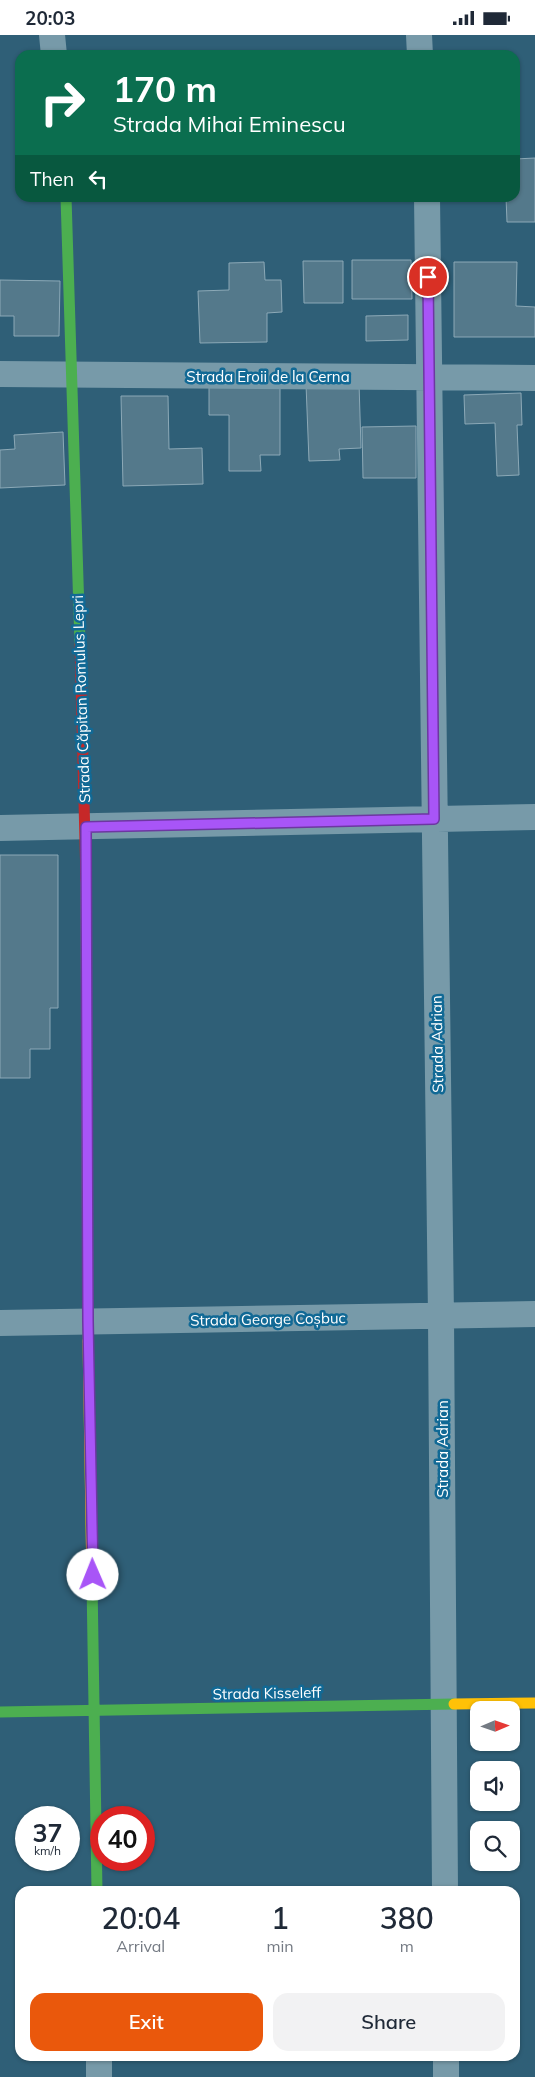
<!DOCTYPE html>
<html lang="en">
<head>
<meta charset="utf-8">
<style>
	:root { --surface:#fff; --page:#f2f2f3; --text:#1f2937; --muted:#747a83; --accent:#ea580c }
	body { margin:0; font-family:Mulish,sans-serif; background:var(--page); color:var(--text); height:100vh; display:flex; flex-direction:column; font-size:19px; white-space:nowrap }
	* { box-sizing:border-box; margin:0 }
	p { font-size:16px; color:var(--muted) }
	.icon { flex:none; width:28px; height:28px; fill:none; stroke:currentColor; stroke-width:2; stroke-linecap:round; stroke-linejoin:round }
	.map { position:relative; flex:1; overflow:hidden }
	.sheet { position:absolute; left:15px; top:1851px; width:505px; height:175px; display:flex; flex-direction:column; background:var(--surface); border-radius:15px; box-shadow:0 1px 4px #0004 }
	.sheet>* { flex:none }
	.hud { position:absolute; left:15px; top:15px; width:505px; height:152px; border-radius:15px; box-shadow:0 1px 4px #0004; background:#0b6e4f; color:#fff; overflow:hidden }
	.needle { width:32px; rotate:88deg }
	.fabs { position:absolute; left:470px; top:1666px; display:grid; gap:10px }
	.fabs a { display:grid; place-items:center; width:50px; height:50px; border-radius:10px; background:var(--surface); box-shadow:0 1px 4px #0004; font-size:25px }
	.speed { position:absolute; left:15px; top:1771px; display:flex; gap:10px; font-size:25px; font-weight:700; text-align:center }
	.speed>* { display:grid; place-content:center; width:65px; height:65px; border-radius:50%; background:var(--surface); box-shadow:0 1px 4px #0004; line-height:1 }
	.speed small { font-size:12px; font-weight:400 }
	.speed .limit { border:8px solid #d22; background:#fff; color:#111 }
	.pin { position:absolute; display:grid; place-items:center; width:42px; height:42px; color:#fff; margin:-21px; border:2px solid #fff; border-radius:50%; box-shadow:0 1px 5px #0007 }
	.me { position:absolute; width:55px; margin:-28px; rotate:359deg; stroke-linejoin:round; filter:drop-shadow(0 0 4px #0008) }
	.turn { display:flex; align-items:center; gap:18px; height:105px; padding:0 15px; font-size:22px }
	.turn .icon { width:65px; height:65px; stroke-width:2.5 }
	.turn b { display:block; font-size:35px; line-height:42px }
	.then { display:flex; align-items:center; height:48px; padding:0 15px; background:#0003; gap:10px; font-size:19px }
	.eta { display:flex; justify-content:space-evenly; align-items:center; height:85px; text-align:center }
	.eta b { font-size:30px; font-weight:600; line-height:35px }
	.action { display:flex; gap:10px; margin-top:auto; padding:10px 15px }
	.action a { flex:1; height:58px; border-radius:15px; background:var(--accent); color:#fff; font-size:20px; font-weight:600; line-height:58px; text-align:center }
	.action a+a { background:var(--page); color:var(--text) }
	.status { display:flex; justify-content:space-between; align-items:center; height:35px; padding:0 25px; background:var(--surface); direction:ltr }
	.status svg { height:14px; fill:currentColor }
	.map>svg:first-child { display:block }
</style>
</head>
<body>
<div class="status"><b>20:03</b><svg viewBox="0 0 49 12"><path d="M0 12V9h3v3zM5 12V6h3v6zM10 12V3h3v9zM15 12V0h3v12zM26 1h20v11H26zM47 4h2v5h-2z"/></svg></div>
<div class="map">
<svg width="535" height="2042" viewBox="0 0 535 2042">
	<rect width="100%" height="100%" fill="#2f5f77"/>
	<path fill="#54798b" stroke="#8ca9b7" d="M535 123V187H507L506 162H515V124Z
		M352 225H411L412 264H352Z
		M303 226H343V268H304Z
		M264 227 265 245H281L282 277 267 278V307L200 308 198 256 229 255V228Z
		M454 227H517L516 271 535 272V302H454Z
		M0 245 60 246 59 301H14V281H0Z
		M408 280V305L366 306V281Z
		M359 348 361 413 339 414 340 425 309 426 306 349Z
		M209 350H280V420H260L261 436H229V380H209Z
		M521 358 522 390H517L519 440 497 441 495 388 465 389 464 360Z
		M121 361H168L169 414 202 413 203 449 123 451Z
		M416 391V443H363L362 392Z
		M63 397 65 450 0 453V415L15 414 14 400Z
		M0 820H58V973H50V1014H30V1043H0Z"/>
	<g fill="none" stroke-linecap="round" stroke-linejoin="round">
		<path stroke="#779aa9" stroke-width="26" d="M52 0 54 20
			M419 0 420 20
			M427 162 441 1282 445 1856
			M0 339 535 343
			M0 793 535 782
			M0 1288 535 1279
			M99 2021V2042
			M446 2021V2042"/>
		<path stroke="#4caf50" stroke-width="11" d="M66 162 80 609
			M86 845 88 1306
			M92 1547 97 1856
			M0 1677 454 1669"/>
		<path stroke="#ffc107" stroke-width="11" d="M88 1306 92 1547
			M454 1669 535 1668"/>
		<path stroke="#c62828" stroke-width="11" d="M80 609 86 845"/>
	</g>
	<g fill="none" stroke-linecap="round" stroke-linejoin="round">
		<defs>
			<path id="route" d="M93 1540 88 1286 86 792 434 784 428 242"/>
		</defs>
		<use href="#route" stroke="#6d37a1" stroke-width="12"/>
		<use href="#route" stroke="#a855f7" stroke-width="9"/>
	</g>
	<g text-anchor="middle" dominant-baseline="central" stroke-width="5" stroke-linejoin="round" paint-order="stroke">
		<g font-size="15" fill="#fff" stroke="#116995">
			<text x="268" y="341">Strada Eroii de la Cerna</text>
			<text transform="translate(81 664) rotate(-92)">Strada Căpitan Romulus Lepri</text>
			<text transform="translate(437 1009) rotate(-91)">Strada Adrian</text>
			<text transform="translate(268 1284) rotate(-1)">Strada George Coșbuc</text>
			<text transform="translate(442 1414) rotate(-90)">Strada Adrian</text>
			<text transform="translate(267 1658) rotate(-1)">Strada Kisseleff</text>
		</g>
	</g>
</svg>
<div class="fabs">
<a><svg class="needle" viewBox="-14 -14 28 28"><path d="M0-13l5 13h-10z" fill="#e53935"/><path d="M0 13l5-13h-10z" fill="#747a83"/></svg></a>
<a><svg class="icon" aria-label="sound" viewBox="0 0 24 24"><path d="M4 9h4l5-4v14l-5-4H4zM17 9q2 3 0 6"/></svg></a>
<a><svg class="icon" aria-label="search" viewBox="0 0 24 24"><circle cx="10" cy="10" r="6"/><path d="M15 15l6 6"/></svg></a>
</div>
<div class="speed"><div>37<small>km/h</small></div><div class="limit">40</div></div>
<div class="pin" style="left:428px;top:242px;background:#d93025"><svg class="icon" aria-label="arrive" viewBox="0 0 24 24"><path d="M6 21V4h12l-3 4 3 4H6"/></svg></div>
<svg class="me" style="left:93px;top:1540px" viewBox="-20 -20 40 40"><circle r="19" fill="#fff"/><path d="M0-13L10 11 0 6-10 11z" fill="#a855f7"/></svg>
<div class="hud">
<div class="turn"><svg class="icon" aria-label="right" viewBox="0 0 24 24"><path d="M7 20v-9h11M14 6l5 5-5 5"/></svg><div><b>170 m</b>Strada Mihai Eminescu</div></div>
<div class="then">Then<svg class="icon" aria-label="left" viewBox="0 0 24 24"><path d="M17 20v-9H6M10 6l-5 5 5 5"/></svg></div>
</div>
<section class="sheet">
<div class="eta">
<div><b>20:04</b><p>Arrival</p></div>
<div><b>1</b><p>min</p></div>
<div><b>380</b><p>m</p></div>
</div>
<div class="action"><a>Exit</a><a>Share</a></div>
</section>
</div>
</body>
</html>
